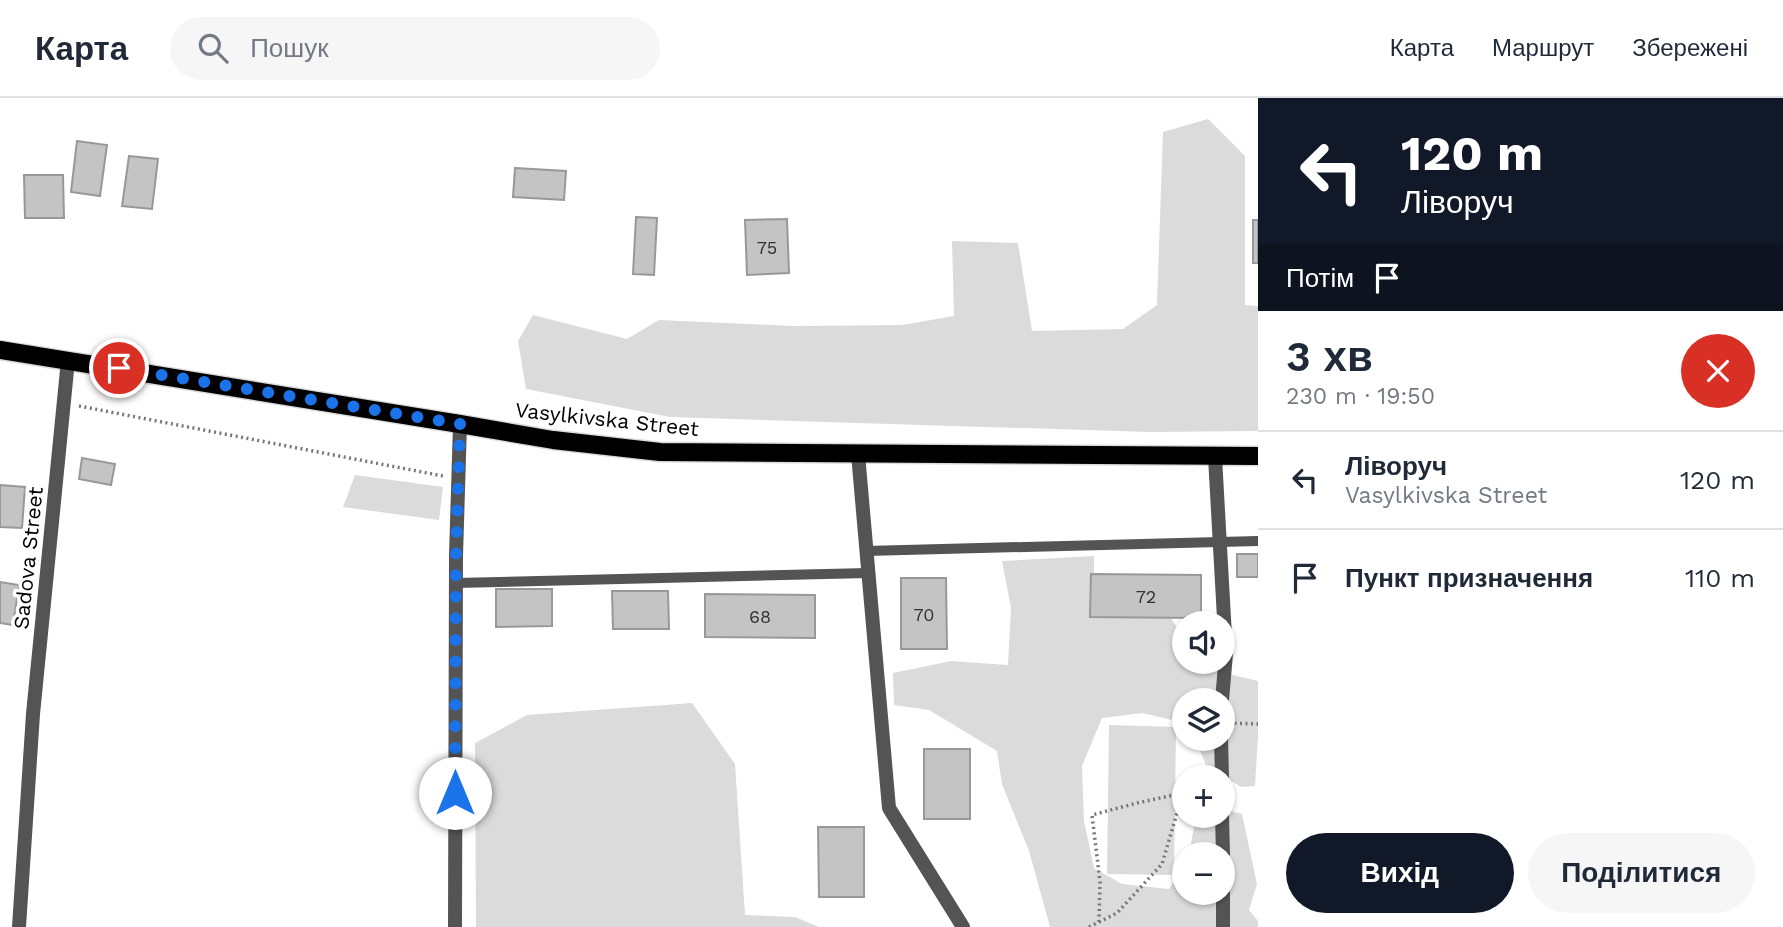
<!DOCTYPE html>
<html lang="uk">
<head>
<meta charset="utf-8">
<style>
	:root { --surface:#fff; --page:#f6f6f7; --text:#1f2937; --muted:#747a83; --line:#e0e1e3; --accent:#111827 }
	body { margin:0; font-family:"Work Sans",sans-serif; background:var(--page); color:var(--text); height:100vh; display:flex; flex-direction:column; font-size:26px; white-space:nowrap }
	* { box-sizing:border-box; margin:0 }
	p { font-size:23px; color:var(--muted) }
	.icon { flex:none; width:38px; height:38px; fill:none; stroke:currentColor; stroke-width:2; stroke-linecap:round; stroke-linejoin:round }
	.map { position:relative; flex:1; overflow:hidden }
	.details { display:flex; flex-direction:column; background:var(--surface); width:525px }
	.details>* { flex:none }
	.top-card { background:#111827; color:#fff; overflow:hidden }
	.tools { position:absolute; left:1172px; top:513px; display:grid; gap:14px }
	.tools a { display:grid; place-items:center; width:63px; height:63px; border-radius:50%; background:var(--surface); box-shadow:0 2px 5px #0004; font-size:35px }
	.pin { position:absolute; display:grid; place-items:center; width:60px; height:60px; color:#fff; margin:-30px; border:4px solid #fff; border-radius:50%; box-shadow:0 2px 7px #0007 }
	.me { position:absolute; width:77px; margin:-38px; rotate:0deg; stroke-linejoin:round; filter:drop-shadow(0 0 5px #0008) }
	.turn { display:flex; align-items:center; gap:24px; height:147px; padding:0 28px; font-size:32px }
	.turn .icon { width:91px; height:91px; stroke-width:2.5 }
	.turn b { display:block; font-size:49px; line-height:60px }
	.then { display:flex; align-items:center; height:66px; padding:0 28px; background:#0003; gap:14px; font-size:26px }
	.round { display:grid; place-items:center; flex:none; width:74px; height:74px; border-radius:37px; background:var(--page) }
	.head { display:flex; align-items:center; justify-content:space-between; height:119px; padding:0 28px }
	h1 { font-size:42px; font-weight:600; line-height:52px }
	.button { display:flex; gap:14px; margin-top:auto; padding:14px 28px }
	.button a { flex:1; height:80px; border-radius:42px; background:var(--accent); color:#fff; font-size:28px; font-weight:600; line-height:80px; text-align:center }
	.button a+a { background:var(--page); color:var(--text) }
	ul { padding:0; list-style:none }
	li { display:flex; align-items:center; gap:21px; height:98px; padding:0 28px; border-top:2px solid var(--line) }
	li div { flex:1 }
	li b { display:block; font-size:26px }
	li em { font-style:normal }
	header { display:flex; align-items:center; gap:42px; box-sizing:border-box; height:98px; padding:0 35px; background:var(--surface); border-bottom:2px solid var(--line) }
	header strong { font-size:33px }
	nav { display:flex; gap:38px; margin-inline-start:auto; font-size:24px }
	.search { width:490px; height:63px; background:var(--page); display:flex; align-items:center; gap:18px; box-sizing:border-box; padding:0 24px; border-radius:38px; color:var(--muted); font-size:26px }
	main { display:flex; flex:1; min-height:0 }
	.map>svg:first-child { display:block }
</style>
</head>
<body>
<header>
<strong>Карта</strong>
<div class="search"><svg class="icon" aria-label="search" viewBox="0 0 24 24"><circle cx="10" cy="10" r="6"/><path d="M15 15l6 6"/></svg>Пошук</div>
<nav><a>Карта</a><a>Маршрут</a><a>Збережені</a></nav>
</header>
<main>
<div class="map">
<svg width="1258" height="829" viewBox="0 0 1258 829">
	<rect width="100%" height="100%" fill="#fff"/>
	<path fill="#dbdbdb" d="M1208 21 1245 58V207L1258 208V333L1149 334 670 319 526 291 518 243 533 217 627 241 659 222 793 228 902 227 954 218 952 143 1018 145 1032 233 1123 231 1157 207 1163 34Z
		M355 377 443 389 439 422 343 409Z
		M1094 458V516L1171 520 1185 542V564H1199L1204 570 1258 583V638L1255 688 1241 689 1206 667 1195 641 1223 640V602H1185V625L1142 615 1102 620 1082 668 1084 723 1094 770 1122 786 1169 791 1185 767V794H1223V756H1189L1196 718H1223V711L1242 716 1257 786 1249 812 1258 823V829H1050L1029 753 1002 686 997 653 929 612 894 607 893 575 951 563 1008 567 1011 510 1002 463Z
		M692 605 735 666 745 817 795 819 819 829H476L475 645 527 617Z
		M1109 627 1176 629 1174 777 1107 776Z"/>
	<path fill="#c4c4c4" stroke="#989898" stroke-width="2" d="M77 43 107 47 100 98 71 94Z
		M129 58 158 61 152 111 122 108Z
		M515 70 566 73 564 102 513 99Z
		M24 77H63L64 120H25Z
		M636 119 657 120 654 177 633 176Z
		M787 121 789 175 747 177 745 122Z
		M1253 122H1258V165H1253Z
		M82 360 115 366 111 387 79 381Z
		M0 387 25 389 22 430 0 429Z
		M1237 456H1258V479H1237Z
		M1091 476 1201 477V520L1090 519Z
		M901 480H946L947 551H901Z
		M0 484 19 487 13 527 0 525Z
		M496 491H552V528L496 529Z
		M612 493H668L669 531H613Z
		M705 496 815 497V540L705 539Z
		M924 651H970V721H924Z
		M818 729H864V799H819Z"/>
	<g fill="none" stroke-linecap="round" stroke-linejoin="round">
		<defs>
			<path id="primary" d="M0 252 460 326 553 342 660 354 1258 358"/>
		</defs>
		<use href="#primary" stroke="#dbdbdb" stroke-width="21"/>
		<path stroke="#767676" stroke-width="3.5" stroke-dasharray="2 3.5" stroke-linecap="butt" d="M79 308 443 378
			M1229 625 1258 626
			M1195 679 1205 666
			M1099 824 1100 784 1092 717 1137 705 1183 695
			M1089 829 1117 815 1162 766 1183 695"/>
		<path stroke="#545454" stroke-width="10" d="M866 453 1258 443
			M456 485 868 475"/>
		<path stroke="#545454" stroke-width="14" d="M858 356 889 710 963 829
			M1215 359 1226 556 1222 602
			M1221 640 1222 679
			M1222 718 1223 756
			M1223 794V829
			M19 829 33 616 68 262
			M455 829 456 458 460 326"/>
		<use href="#primary" stroke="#000" stroke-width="18"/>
	</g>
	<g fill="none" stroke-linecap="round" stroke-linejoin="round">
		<path stroke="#1a73e8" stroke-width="12" stroke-dasharray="0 21.6" d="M119 270 460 326 456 458 455 695"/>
	</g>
	<g text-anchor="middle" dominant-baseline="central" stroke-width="7" stroke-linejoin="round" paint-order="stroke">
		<g font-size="18" fill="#313131">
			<text x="767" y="149">75</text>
			<text x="1146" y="498">72</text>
			<text x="924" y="516">70</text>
			<text x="760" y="518">68</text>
		</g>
		<g font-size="21" fill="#000" stroke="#fff">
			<text transform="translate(607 321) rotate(6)">Vasylkivska Street</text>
			<text transform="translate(28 460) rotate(-84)">Sadova Street</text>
		</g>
	</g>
</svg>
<div class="tools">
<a><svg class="icon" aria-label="sound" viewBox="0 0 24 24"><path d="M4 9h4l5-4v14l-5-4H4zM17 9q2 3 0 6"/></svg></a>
<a><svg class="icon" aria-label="layers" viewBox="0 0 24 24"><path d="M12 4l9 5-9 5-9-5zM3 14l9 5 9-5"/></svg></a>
<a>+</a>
<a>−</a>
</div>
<div class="pin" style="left:119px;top:270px;background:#d93025"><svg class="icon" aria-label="arrive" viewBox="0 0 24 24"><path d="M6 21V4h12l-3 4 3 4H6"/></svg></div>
<svg class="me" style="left:455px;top:695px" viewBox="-20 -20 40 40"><circle r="19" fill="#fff"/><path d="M0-13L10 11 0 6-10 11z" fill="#1a73e8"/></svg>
</div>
<section class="details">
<div class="top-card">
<div class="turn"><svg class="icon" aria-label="left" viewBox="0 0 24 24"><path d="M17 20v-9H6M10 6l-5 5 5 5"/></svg><div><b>120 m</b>Ліворуч</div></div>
<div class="then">Потім<svg class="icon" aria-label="arrive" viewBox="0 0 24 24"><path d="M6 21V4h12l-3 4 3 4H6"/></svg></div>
</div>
<div class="head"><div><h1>3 хв</h1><p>230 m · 19:50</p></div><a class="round" style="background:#d93025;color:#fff"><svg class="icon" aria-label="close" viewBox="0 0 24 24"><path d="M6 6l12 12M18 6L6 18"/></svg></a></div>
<ul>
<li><svg class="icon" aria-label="left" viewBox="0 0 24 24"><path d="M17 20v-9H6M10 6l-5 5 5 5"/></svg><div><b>Ліворуч</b><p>Vasylkivska Street</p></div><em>120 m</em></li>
<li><svg class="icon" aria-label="arrive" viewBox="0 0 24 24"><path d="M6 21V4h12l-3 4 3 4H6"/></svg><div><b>Пункт призначення</b></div><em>110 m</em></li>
</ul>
<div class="button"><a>Вихід</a><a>Поділитися</a></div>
</section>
</main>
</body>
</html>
